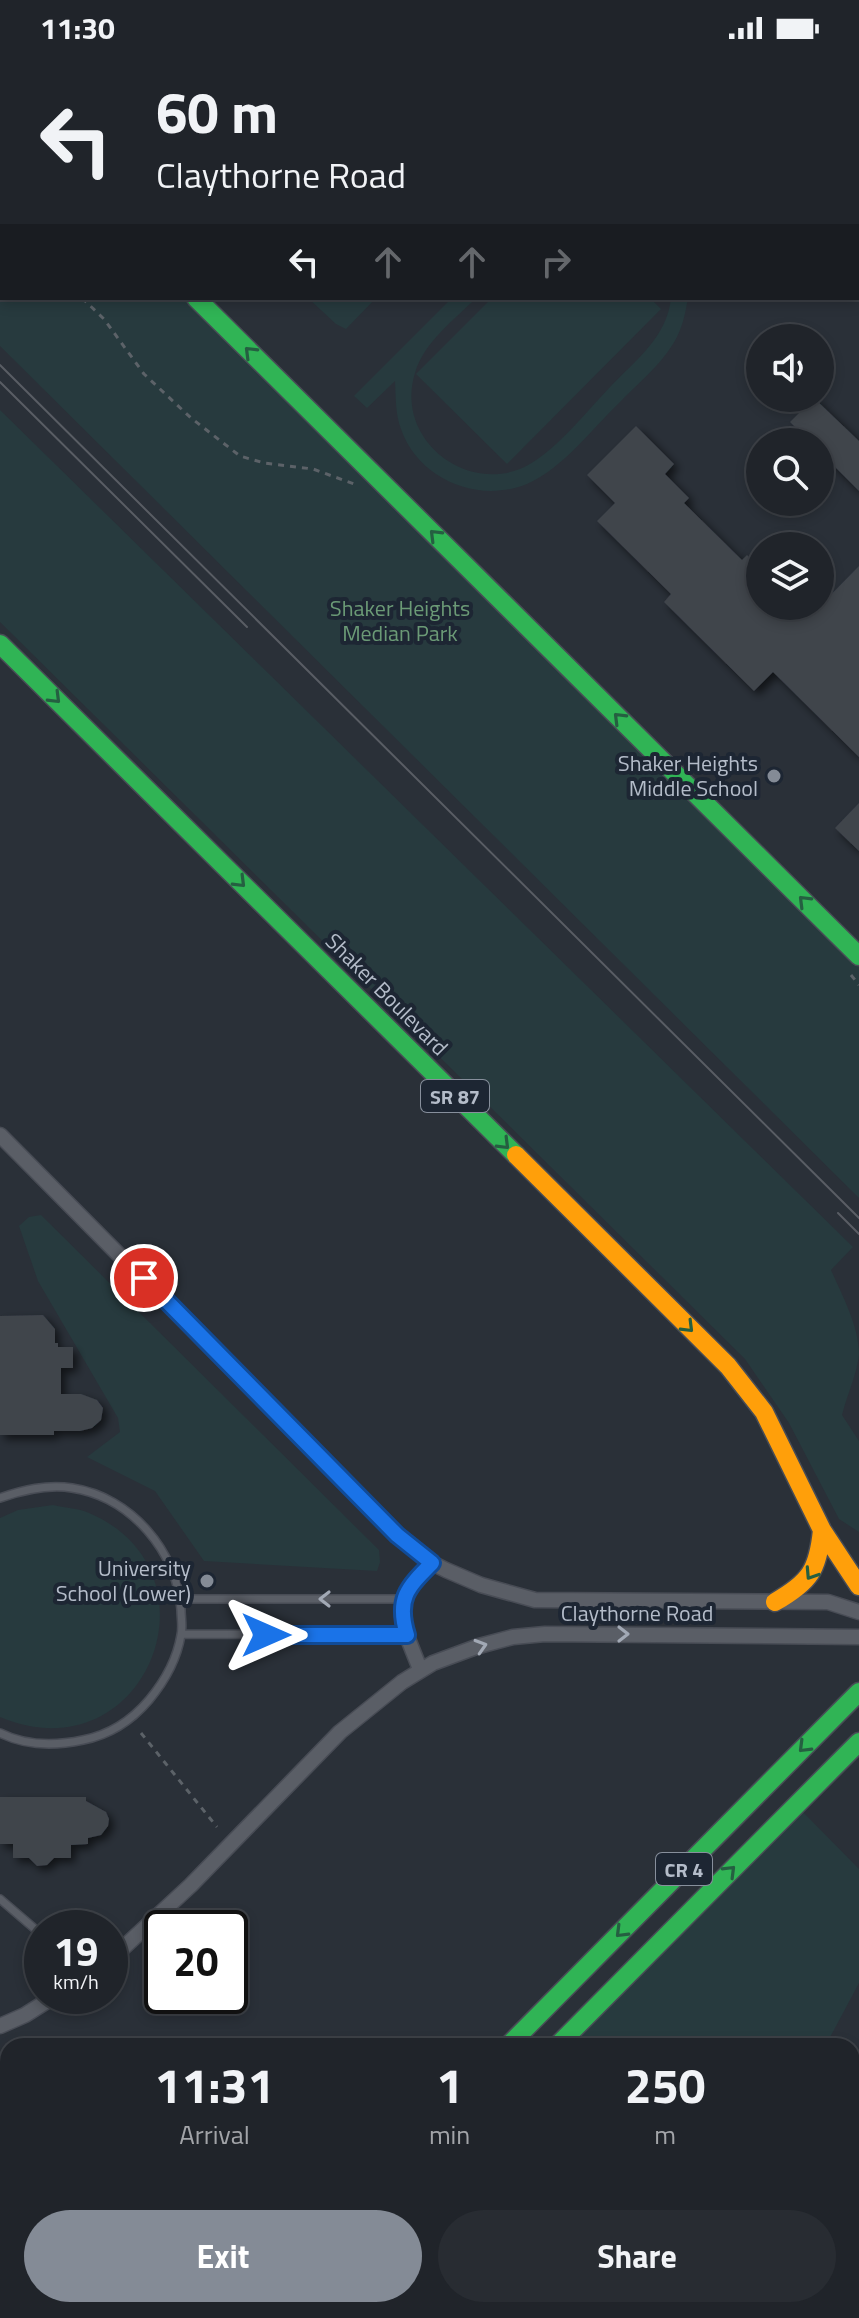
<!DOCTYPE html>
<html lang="en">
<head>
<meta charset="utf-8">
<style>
	:root { --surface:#20242a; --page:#282c32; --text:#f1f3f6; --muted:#a2a4a8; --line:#3d4147; --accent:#848b96 }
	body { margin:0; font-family:"Titillium Web",sans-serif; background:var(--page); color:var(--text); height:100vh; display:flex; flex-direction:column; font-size:30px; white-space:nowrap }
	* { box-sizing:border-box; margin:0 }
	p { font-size:26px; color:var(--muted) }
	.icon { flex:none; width:44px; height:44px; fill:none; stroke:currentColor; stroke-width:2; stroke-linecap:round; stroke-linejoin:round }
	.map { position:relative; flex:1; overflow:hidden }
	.side { position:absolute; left:0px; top:1982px; width:860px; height:280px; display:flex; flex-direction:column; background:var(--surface); border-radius:24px 24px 0 0; box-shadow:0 4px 12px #0003,0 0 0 2px var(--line) }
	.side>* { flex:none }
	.top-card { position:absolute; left:0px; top:0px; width:860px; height:244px; box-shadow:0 4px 12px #0003,0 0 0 2px var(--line); background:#20242a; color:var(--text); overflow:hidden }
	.fabs { position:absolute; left:746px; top:268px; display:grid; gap:16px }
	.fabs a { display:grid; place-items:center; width:88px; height:88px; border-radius:50%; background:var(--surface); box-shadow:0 4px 12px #0003,0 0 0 2px var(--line); font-size:40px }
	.speed { position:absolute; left:24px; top:1854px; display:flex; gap:16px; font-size:40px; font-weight:700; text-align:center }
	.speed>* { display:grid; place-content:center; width:104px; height:104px; border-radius:50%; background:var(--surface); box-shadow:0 4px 12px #0003,0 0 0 2px var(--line); line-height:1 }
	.speed small { font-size:20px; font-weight:400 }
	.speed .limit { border:4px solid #111; border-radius:12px; background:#fff; color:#111 }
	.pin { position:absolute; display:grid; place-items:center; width:68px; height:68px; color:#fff; margin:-34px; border:4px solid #fff; border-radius:50%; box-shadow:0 2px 8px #0007 }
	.me { position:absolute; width:88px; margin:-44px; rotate:90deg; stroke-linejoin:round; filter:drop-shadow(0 0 6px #0008) }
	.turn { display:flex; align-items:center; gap:28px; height:168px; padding:0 24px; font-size:36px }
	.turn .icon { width:104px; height:104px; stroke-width:2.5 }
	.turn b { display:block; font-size:56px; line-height:68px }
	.lanes { display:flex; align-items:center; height:76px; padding:0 24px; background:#0003; justify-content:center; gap:40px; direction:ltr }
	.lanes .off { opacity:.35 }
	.eta { display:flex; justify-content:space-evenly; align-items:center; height:136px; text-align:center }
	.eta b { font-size:48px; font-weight:700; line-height:56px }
	.button { display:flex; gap:16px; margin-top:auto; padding:16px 24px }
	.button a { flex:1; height:92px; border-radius:48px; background:var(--accent); color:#fff; font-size:32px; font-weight:700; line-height:92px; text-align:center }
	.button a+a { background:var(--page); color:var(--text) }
	.status { display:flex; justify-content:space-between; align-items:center; height:56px; padding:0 40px; background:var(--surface); direction:ltr }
	.status svg { height:22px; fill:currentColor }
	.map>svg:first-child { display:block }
</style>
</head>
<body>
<div class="status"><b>11:30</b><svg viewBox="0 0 49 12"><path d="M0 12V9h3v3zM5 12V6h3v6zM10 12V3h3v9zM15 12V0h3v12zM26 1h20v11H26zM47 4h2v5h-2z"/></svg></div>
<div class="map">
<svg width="859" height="2262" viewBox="0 0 859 2262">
	<defs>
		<filter id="shadow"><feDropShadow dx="4.5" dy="4.5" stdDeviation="4" flood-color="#0009"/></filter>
	</defs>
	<rect width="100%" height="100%" fill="#2a3038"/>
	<path fill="#273a3e" d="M0 47 2 242H196L859 900V1142L0 290Z
		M308 242H376L346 273 336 268Z
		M452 242H476C454 264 424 286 415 317 395 380 461 436 520 413 552 400 586 356 610 331 636 304 667 281 671 242H688C685 259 682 274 673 288 659 311 637 328 619 347 591 374 563 412 527 428 478 448 418 423 401 373 395 357 396 341 395 325L367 352 354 340Z
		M492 242H650L661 253 507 408 416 318Z
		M0 354 853 1191 831 1214C842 1239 859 1270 859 1298 857 1318 847 1339 842 1359L859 1385V1476L839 1463 789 1367 745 1303 0 566Z
		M41 1159 379 1494 380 1506 377 1515 204 1505 155 1435 87 1401 120 1376 118 1362 38 1225 19 1170 29 1161Z
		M53 1449C64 1452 78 1452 89 1457 226 1515 147 1722 0 1661V1462L18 1454Z
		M796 1749 859 1813V1927L827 1987 824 1990H557Z
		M8 2087V2169L0 2161V2091Z
		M20 2254H146L148 2262H12Z
		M294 2254H561L553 2262H286Z"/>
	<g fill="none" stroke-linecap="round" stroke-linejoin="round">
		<path stroke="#19273c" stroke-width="5" d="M94 2254 99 2262"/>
	</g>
	<path fill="#3f444c" filter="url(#shadow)" d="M814 342 859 385V435L820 396V386H810L790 366Z
		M636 370 674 408 665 418 689 442 684 447 742 504 747 499 760 513V550H800L810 560 859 510V701L773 616 754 635 664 546 671 538 597 465 615 447 587 419Z
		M859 747V795L835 772Z
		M43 1259 55 1273V1287H58V1291H73V1312H61V1338H81L97 1344 103 1352 101 1364 92 1372 80 1375H54V1379H0V1260Z
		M0 1741H86V1745L106 1756 109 1763 108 1770 101 1779 88 1782V1788L71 1789V1802H54L47 1809 37 1810 29 1802H13V1788H0Z"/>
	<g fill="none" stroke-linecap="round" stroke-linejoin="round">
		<defs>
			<path id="lane" d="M0 1442C23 1434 47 1428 72 1432 131 1441 177 1495 181 1554 181 1562 183 1571 181 1579 177 1603 164 1626 149 1644 132 1664 109 1679 83 1684 55 1690 26 1690 0 1677
				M180 1543H403
				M182 1578 407 1579
				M0 1843 42 1879"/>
			<path id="street" d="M742 0 744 2
				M858 119 859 120
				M0 1079 397 1479 432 1507 446 1514 481 1529 535 1544 828 1546 859 1556
				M420 1613C399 1559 389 1551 432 1507
				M110 1904 191 1829 340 1676 402 1626 433 1607 479 1590 513 1581 545 1578 859 1581
				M0 1970 25 1959 55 1940
				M852 2223 859 2216
				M813 2262 821 2254"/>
			<path id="fast" d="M196 242 859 900
				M0 588 516 1099
				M508 1990 859 1636
				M557 1990 859 1686
				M240 2262 248 2254
				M286 2262 294 2254"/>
			<path id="slow" d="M516 1099 728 1310 764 1356 822 1474 859 1530
				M775 1546C810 1526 818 1514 822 1474"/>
			<path id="jam" d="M0 47 2 49"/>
		</defs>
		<use href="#lane" stroke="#484c55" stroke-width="10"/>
		<use href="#street" stroke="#484c55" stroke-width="17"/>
		<use href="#fast" stroke="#484c55" stroke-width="21"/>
		<use href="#slow" stroke="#484c55" stroke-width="21"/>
		<use href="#jam" stroke="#484c55" stroke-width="21"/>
		<path stroke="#5c6268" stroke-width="3" stroke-dasharray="6 6" stroke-linecap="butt" d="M0 157 2 160
			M82 242 104 263 144 318 191 362 240 400 264 407 313 413 354 428
			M851 919 859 929
			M141 1677 217 1771"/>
		<use href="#lane" stroke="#5a5e66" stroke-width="7"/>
		<use href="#street" stroke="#5a5e66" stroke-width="14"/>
		<use href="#fast" stroke="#30b455" stroke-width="18"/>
		<use href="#slow" stroke="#ff9f0a" stroke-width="18"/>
		<use href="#jam" stroke="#e5322d" stroke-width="18"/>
		<path stroke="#595d64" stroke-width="2" d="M0 309 859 1162
			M0 326 247 571
			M838 1157 859 1178"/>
	</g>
	<defs><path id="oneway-chevron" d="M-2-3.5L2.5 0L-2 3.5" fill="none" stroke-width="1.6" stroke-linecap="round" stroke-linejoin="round" transform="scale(2)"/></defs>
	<g stroke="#255f41">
		<use href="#oneway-chevron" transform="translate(250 296) rotate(-135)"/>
		<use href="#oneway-chevron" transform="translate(435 479) rotate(-135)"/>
		<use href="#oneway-chevron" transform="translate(55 642) rotate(45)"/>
		<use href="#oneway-chevron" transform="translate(619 662) rotate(-135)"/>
		<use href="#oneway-chevron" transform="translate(240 826) rotate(45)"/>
		<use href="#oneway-chevron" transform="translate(804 845) rotate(-135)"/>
		<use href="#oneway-chevron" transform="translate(504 1088) rotate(45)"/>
		<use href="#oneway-chevron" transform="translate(688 1271) rotate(45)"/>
		<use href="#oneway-chevron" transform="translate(811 1518) rotate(123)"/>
		<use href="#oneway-chevron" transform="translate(804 1691) rotate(135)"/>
		<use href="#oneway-chevron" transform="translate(730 1815) rotate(-45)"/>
		<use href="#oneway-chevron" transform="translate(621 1876) rotate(135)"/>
	</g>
	<g stroke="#a2a9b5">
		<use href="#oneway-chevron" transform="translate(325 1543) rotate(-180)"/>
		<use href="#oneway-chevron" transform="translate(623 1578)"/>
		<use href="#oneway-chevron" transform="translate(481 1590) rotate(-17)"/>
	</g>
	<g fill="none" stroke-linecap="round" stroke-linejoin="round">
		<defs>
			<path id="route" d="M144 1222 397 1479 432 1507C407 1532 396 1543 407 1579H266"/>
		</defs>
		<use href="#route" stroke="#114b97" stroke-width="20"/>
		<use href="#route" stroke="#1a73e8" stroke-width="14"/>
	</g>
	<g fill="#848b96" stroke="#1d2633" stroke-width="3">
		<circle cx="774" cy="720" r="8"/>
		<circle cx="207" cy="1525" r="8"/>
	</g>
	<g text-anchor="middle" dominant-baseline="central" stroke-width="8" stroke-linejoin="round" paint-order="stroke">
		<g fill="#1d2633" stroke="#878f9c" stroke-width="2">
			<rect x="421" y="1024" width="68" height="32" rx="6"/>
			<rect x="656" y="1797" width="56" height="32" rx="6"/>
		</g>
		<g font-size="20" font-weight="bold" fill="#b4bcc9">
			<text x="455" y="1040">SR 87</text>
			<text x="684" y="1813">CR 4</text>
		</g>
		<g font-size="22" fill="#6b9a76" stroke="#1d2633">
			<text x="400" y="552">Shaker Heights<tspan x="400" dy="25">Median Park</tspan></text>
		</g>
		<g font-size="22" fill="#b4bcc9" stroke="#1d2633" text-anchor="end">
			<text x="758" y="707">Shaker Heights<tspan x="758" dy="25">Middle School</tspan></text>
			<text x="191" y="1512">University<tspan x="191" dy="25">School (Lower)</tspan></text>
		</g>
		<g font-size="22" fill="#b4bcc9" stroke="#1d2633">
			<text transform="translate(387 938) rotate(45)">Shaker Boulevard</text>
			<text x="637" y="1557">Claythorne Road</text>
		</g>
	</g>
</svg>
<div class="fabs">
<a><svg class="icon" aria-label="sound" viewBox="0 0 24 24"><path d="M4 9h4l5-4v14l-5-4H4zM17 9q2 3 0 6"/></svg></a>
<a><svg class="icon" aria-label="search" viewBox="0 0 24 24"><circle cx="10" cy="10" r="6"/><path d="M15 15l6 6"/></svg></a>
<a><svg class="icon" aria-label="layers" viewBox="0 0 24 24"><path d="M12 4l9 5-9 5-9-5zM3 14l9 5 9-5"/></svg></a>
</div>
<div class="speed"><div>19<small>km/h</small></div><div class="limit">20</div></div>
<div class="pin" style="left:144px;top:1222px;background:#d93025"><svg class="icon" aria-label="arrive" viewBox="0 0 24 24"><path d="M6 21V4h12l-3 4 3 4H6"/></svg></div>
<svg class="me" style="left:266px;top:1579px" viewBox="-20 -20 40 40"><path d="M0-17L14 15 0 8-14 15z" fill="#1a73e8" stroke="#fff" stroke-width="4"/></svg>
<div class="top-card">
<div class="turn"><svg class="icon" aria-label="left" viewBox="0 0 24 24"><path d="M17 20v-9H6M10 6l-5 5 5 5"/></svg><div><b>60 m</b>Claythorne Road</div></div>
<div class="lanes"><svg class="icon" aria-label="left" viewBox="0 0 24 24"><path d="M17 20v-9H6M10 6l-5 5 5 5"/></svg><svg class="icon off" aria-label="ahead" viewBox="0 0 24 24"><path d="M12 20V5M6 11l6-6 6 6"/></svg><svg class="icon off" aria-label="ahead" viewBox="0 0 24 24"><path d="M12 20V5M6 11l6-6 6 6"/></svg><svg class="icon off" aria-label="right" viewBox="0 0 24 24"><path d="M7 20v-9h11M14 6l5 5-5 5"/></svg></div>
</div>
<section class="side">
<div class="eta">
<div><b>11:31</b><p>Arrival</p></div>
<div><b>1</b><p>min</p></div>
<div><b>250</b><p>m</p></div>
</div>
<div class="button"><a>Exit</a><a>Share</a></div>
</section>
</div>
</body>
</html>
